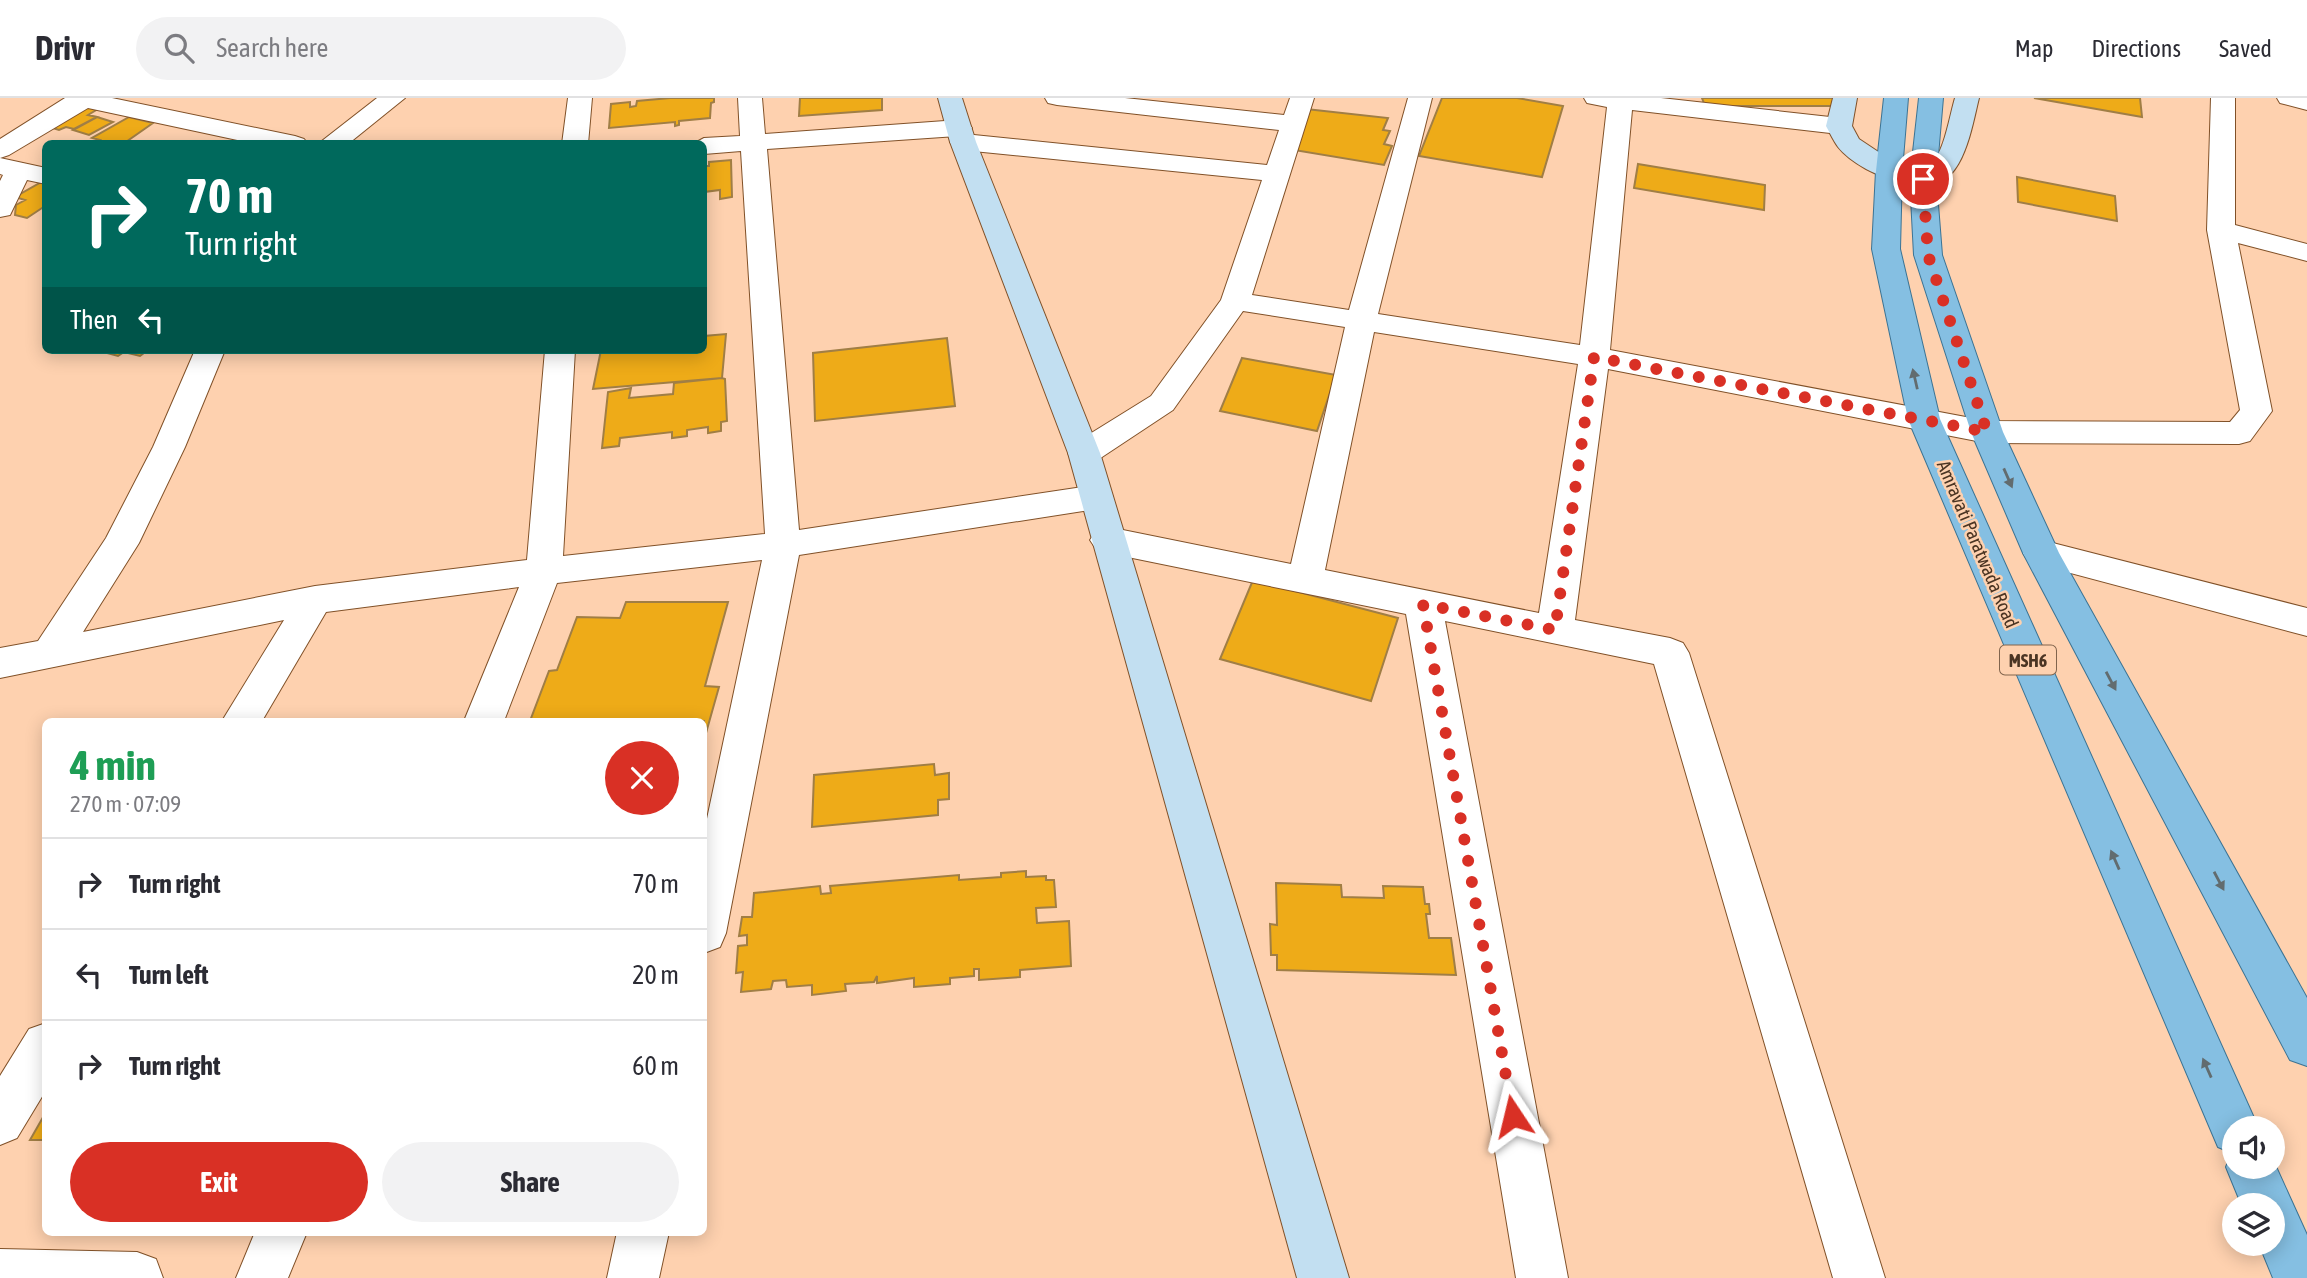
<!DOCTYPE html>
<html lang="en">
<head>
<meta charset="utf-8">
<style>
	:root { --surface:#fff; --page:#f2f2f3; --text:#2b2b33; --muted:#7c7c81; --line:#e1e1e2; --accent:#d93025 }
	body { margin:0; font-family:"Asap Condensed",sans-serif; background:var(--page); color:var(--text); height:100vh; display:flex; flex-direction:column; font-size:26px; white-space:nowrap }
	* { box-sizing:border-box; margin:0 }
	p { font-size:23px; color:var(--muted) }
	.icon { flex:none; width:38px; height:38px; fill:none; stroke:currentColor; stroke-width:2; stroke-linecap:round; stroke-linejoin:round }
	.map { position:relative; flex:1; overflow:hidden }
	.panel { position:absolute; left:42px; top:620px; width:665px; height:518px; display:flex; flex-direction:column; background:var(--surface); border-radius:10px; box-shadow:0 4px 18px #0003 }
	.panel>* { flex:none }
	.top-card { position:absolute; left:42px; top:42px; width:665px; height:214px; border-radius:10px; box-shadow:0 4px 18px #0003; background:#00695c; color:#fff; overflow:hidden }
	.tools { position:absolute; left:2222px; top:1018px; display:grid; gap:14px }
	.tools a { display:grid; place-items:center; width:63px; height:63px; border-radius:50%; background:var(--surface); box-shadow:0 4px 18px #0003; font-size:35px }
	.pin { position:absolute; display:grid; place-items:center; width:60px; height:60px; color:#fff; margin:-30px; border:4px solid #fff; border-radius:50%; box-shadow:0 2px 7px #0007 }
	.me { position:absolute; width:77px; margin:-38px; rotate:350deg; stroke-linejoin:round; filter:drop-shadow(0 0 5px #0008) }
	.turn { display:flex; align-items:center; gap:24px; height:147px; padding:0 28px; font-size:32px }
	.turn .icon { width:91px; height:91px; stroke-width:2.5 }
	.turn b { display:block; font-size:49px; line-height:60px }
	.then { display:flex; align-items:center; height:66px; padding:0 28px; background:#0003; gap:14px; font-size:26px }
	.round { display:grid; place-items:center; flex:none; width:74px; height:74px; border-radius:37px; background:var(--page) }
	.overview { display:flex; align-items:center; justify-content:space-between; height:119px; padding:0 28px }
	h1 { font-size:42px; font-weight:700; line-height:52px; color:#1e9e55 }
	.primary-button { display:flex; gap:14px; margin-top:auto; padding:14px 28px }
	.primary-button a { flex:1; height:80px; border-radius:42px; background:var(--accent); color:#fff; font-size:28px; font-weight:700; line-height:80px; text-align:center }
	.primary-button a+a { background:var(--page); color:var(--text) }
	ul { padding:0; list-style:none }
	li { display:flex; align-items:center; gap:21px; height:91px; padding:0 28px; border-top:2px solid var(--line) }
	li div { flex:1 }
	li b { display:block; font-size:26px }
	li em { font-style:normal }
	header { display:flex; align-items:center; gap:42px; box-sizing:border-box; height:98px; padding:0 35px; background:var(--surface); border-bottom:2px solid var(--line) }
	header strong { font-size:33px }
	nav { display:flex; gap:38px; margin-inline-start:auto; font-size:24px }
	.search { width:490px; height:63px; background:var(--page); display:flex; align-items:center; gap:18px; box-sizing:border-box; padding:0 24px; border-radius:38px; color:var(--muted); font-size:26px }
	.map>svg:first-child { display:block }
</style>
</head>
<body>
<header>
<strong>Drivr</strong>
<div class="search"><svg class="icon" aria-label="search" viewBox="0 0 24 24"><circle cx="10" cy="10" r="6"/><path d="M15 15l6 6"/></svg>Search here</div>
<nav><a>Map</a><a>Directions</a><a>Saved</a></nav>
</header>
<div class="map">
<svg width="2307" height="1180" viewBox="0 0 2307 1180">
	<rect width="100%" height="100%" fill="#fed1af"/>
	<path fill="#eeab18" stroke="#a07e45" stroke-width="2" d="M670 0H714V4L711 5 710 20 679 23V27L675 28V24L609 30 611 6 630 4V9L636 8 637 3Z
		M800 0H882V12L799 18Z
		M1442 0H1517L1563 8 1542 79 1419 58Z
		M1702 0H1836L1839 8H1705Z
		M2034 0H2140L2142 19Z
		M85 8 98 11 88 17 97 19 74 31 66 29 59 32 46 28Z
		M1306 11 1388 20 1383 32 1390 33 1384 46 1392 48 1384 67 1294 52Z
		M97 19 113 24 89 37 73 32Z
		M129 19 153 25 123 46H95L100 42 92 40Z
		M731 62 732 99 720 101V92L704 94V68H709V64Z
		M1638 66 1765 87 1764 112 1634 90Z
		M2017 79 2115 98 2117 123 2018 104Z
		M45 82 46 111 42 110 27 120 15 117 16 107 25 102 15 99Z
		M726 236 722 280 593 291 601 252H704V238Z
		M947 240 955 308 815 323 813 255Z
		M96 252H148L140 258 124 254 118 258Z
		M1242 260 1336 277 1317 333 1220 313Z
		M722 280 725 281 727 323 721 324V333L708 335V329L687 332V338L672 340V334L620 340 619 348 602 350 608 294 631 290 629 300 673 296 674 285Z
		M1253 482 1398 520 1371 603 1220 561Z
		M626 504H728L705 588 719 589 706 635H704V623H530L549 573 557 572 577 519 620 520Z
		M934 666 935 677 949 675V701L938 702V717L812 729 814 677Z
		M1026 773V779L1046 778V782H1054L1056 809 1036 810 1037 825 1069 823 1071 868 1020 872V879L979 882V871H974V878L950 880V886L914 889V880L877 885V878L874 884 845 886 846 893 812 897V887L787 889 786 882 773 883 771 891 741 894 743 874 736 875 738 848 747 847V837L739 838 742 819H752L754 795 820 788 821 796 831 795 830 788 959 777V782L1001 779V775Z
		M1276 785 1341 787 1342 799 1384 800 1383 788 1423 789 1425 806H1429L1430 816H1426L1429 840H1451L1456 877 1277 872V857H1271L1270 826 1277 827Z
		M46 1014V1042H30Z"/>
	<g fill="none" stroke-linecap="round" stroke-linejoin="round">
		<defs>
			<path id="street" d="M65 0H112L295 38 304 41 308 46H256L88 10 9 57 0 60V41Z
				M377 0H405L348 46H318Z
				M568 0H592L588 46H562Z
				M738 0H762L765 36 959 22 968 25 972 30 964 36 1267 67 1279 32 1057 7 1048 5 1045 0H1125L1284 17 1290 0H1314L1252 197 1349 212 1408 0H1432L1378 216 1580 247 1607 9 1587 5 1584 0H1661L1839 20 1848 23 1852 28 1848 33 1839 36 1632 12 1610 252 1987 323 2230 324 2240 312 2207 132 2211 0H2235V127L2307 146V163L2238 145 2272 313 2250 343 2239 346 1987 345 1608 271 1575 522 1670 540 1683 545 1689 555 1885 1180H1833L1654 566 1445 523 1568 1180H1516L1406 516 1108 455 1096 451 1090 442 1096 433 1108 429 1291 466 1345 229 1243 213 1173 312 1096 363 1084 366 1072 363 1068 355 1072 347 1151 298 1221 202 1262 82 963 52 954 49 950 44 957 38 767 51 799 432 1096 387 1108 391 1113 399 1108 407 1096 411 799 457 726 835 720 849 704 855V735L762 462 557 485 504 623H464L519 489 326 514 262 623H222L284 522 0 580V550L38 543 106 440 153 349 195 252H225L185 349 139 445 83 534 315 488 527 462 545 252H575L563 458 765 436 741 53 704 56V46H693L704 40 740 38ZM1374 234 1578 266 1539 515 1325 472Z
				M2277 0H2307V12L2280 5Z
				M0 60 46 70V86L27 82 10 117 0 119V83L3 77 0 76Z
				M2041 442 2307 510V538L2029 464 2023 455 2029 446Z
				M46 925V992L17 1040 0 1047V978L29 931Z
				M255 1134H307L288 1180H236Z
				M617 1134H669L659 1180H607Z
				M0 1151 137 1154 156 1161 163 1180H0Z"/>
			<path id="secondary" d="M938 0H962L976 44 1100 355 1349 1180H1297L1068 355 950 44Z
				M1833 0H1857L1852 28 1859 41 1898 67 1902 73 1898 79C1881 83 1849 63 1838 49 1833 42 1830 35 1826 28Z
				M1955 0H1979C1971 32 1962 99 1914 87L1910 81C1916 72 1925 71 1932 64 1944 55 1950 16 1955 0Z"/>
			<path id="primary" d="M1884 0H1908L1902 73 1900 151 1940 321 2259 1031H2235V1069H2273V1062L2307 1137V1180H2273L2259 1146H2273V1108H2242L2226 1069 2232 1055 2218 1049 1908 321 1872 151 1876 73Z
				M1919 0H1943L1936 81 1942 157 2003 334 2059 455 2307 900V968L2290 962 2023 455 1971 334 1914 157 1910 81Z"/>
		</defs>
		<use href="#street" stroke="#815128" stroke-width="2"/>
		<use href="#secondary" stroke="#815128" stroke-width="2"/>
		<use href="#primary" stroke="#3c7393" stroke-width="2"/>
		<use href="#street" fill="#fff" fill-rule="evenodd"/>
		<use href="#secondary" fill="#c2dff1" fill-rule="evenodd"/>
		<use href="#primary" fill="#85bfe2" fill-rule="evenodd"/>
	</g>
	<defs><path id="oneway-solid" d="M-6-.8H1V-3.2L6.5 0L1 3.2V.8H-6Z" transform="scale(1.75)"/></defs>
	<g fill="#626c6f">
		<use href="#oneway-solid" transform="translate(1915 281) rotate(-103)"/>
		<use href="#oneway-solid" transform="translate(2008 380) rotate(66)"/>
		<use href="#oneway-solid" transform="translate(2111 583) rotate(62)"/>
		<use href="#oneway-solid" transform="translate(2115 762) rotate(-114)"/>
		<use href="#oneway-solid" transform="translate(2219 783) rotate(62)"/>
		<use href="#oneway-solid" transform="translate(2207 970) rotate(-114)"/>
	</g>
	<g fill="none" stroke-linecap="round" stroke-linejoin="round">
		<path stroke="#d93025" stroke-width="12" stroke-dasharray="0 21.6" d="M1513 1018 1423 506 1555 532 1594 259 1987 334 1928 157 1923 81"/>
	</g>
	<g text-anchor="middle" dominant-baseline="central" stroke-width="5" stroke-linejoin="round" paint-order="stroke">
		<rect fill="#fed1af" stroke="#81644d" stroke-width="2" x="2000" y="547.5" width="56" height="29" rx="5"/>
		<g font-size="18" font-weight="bold" fill="#4b3523">
			<text x="2028" y="562">MSH6</text>
		</g>
		<g font-size="19" fill="#4b3523" stroke="#fed1af">
			<text transform="translate(1978 446) rotate(67)">Amravati Paratwada Road</text>
		</g>
	</g>
</svg>
<div class="tools">
<a><svg class="icon" aria-label="sound" viewBox="0 0 24 24"><path d="M4 9h4l5-4v14l-5-4H4zM17 9q2 3 0 6"/></svg></a>
<a><svg class="icon" aria-label="layers" viewBox="0 0 24 24"><path d="M12 4l9 5-9 5-9-5zM3 14l9 5 9-5"/></svg></a>
</div>
<div class="pin" style="left:1923px;top:81px;background:#d93025"><svg class="icon" aria-label="arrive" viewBox="0 0 24 24"><path d="M6 21V4h12l-3 4 3 4H6"/></svg></div>
<svg class="me" style="left:1513px;top:1018px" viewBox="-20 -20 40 40"><path d="M0-17L14 15 0 8-14 15z" fill="#d93025" stroke="#fff" stroke-width="4"/></svg>
<div class="top-card">
<div class="turn"><svg class="icon" aria-label="right" viewBox="0 0 24 24"><path d="M7 20v-9h11M14 6l5 5-5 5"/></svg><div><b>70 m</b>Turn right</div></div>
<div class="then">Then<svg class="icon" aria-label="left" viewBox="0 0 24 24"><path d="M17 20v-9H6M10 6l-5 5 5 5"/></svg></div>
</div>
<section class="panel">
<div class="overview"><div><h1>4 min</h1><p>270 m · 07:09</p></div><a class="round" style="background:#d93025;color:#fff"><svg class="icon" aria-label="close" viewBox="0 0 24 24"><path d="M6 6l12 12M18 6L6 18"/></svg></a></div>
<ul>
<li><svg class="icon" aria-label="right" viewBox="0 0 24 24"><path d="M7 20v-9h11M14 6l5 5-5 5"/></svg><div><b>Turn right</b></div><em>70 m</em></li>
<li><svg class="icon" aria-label="left" viewBox="0 0 24 24"><path d="M17 20v-9H6M10 6l-5 5 5 5"/></svg><div><b>Turn left</b></div><em>20 m</em></li>
<li><svg class="icon" aria-label="right" viewBox="0 0 24 24"><path d="M7 20v-9h11M14 6l5 5-5 5"/></svg><div><b>Turn right</b></div><em>60 m</em></li>
</ul>
<div class="primary-button"><a>Exit</a><a>Share</a></div>
</section>
</div>
</body>
</html>
